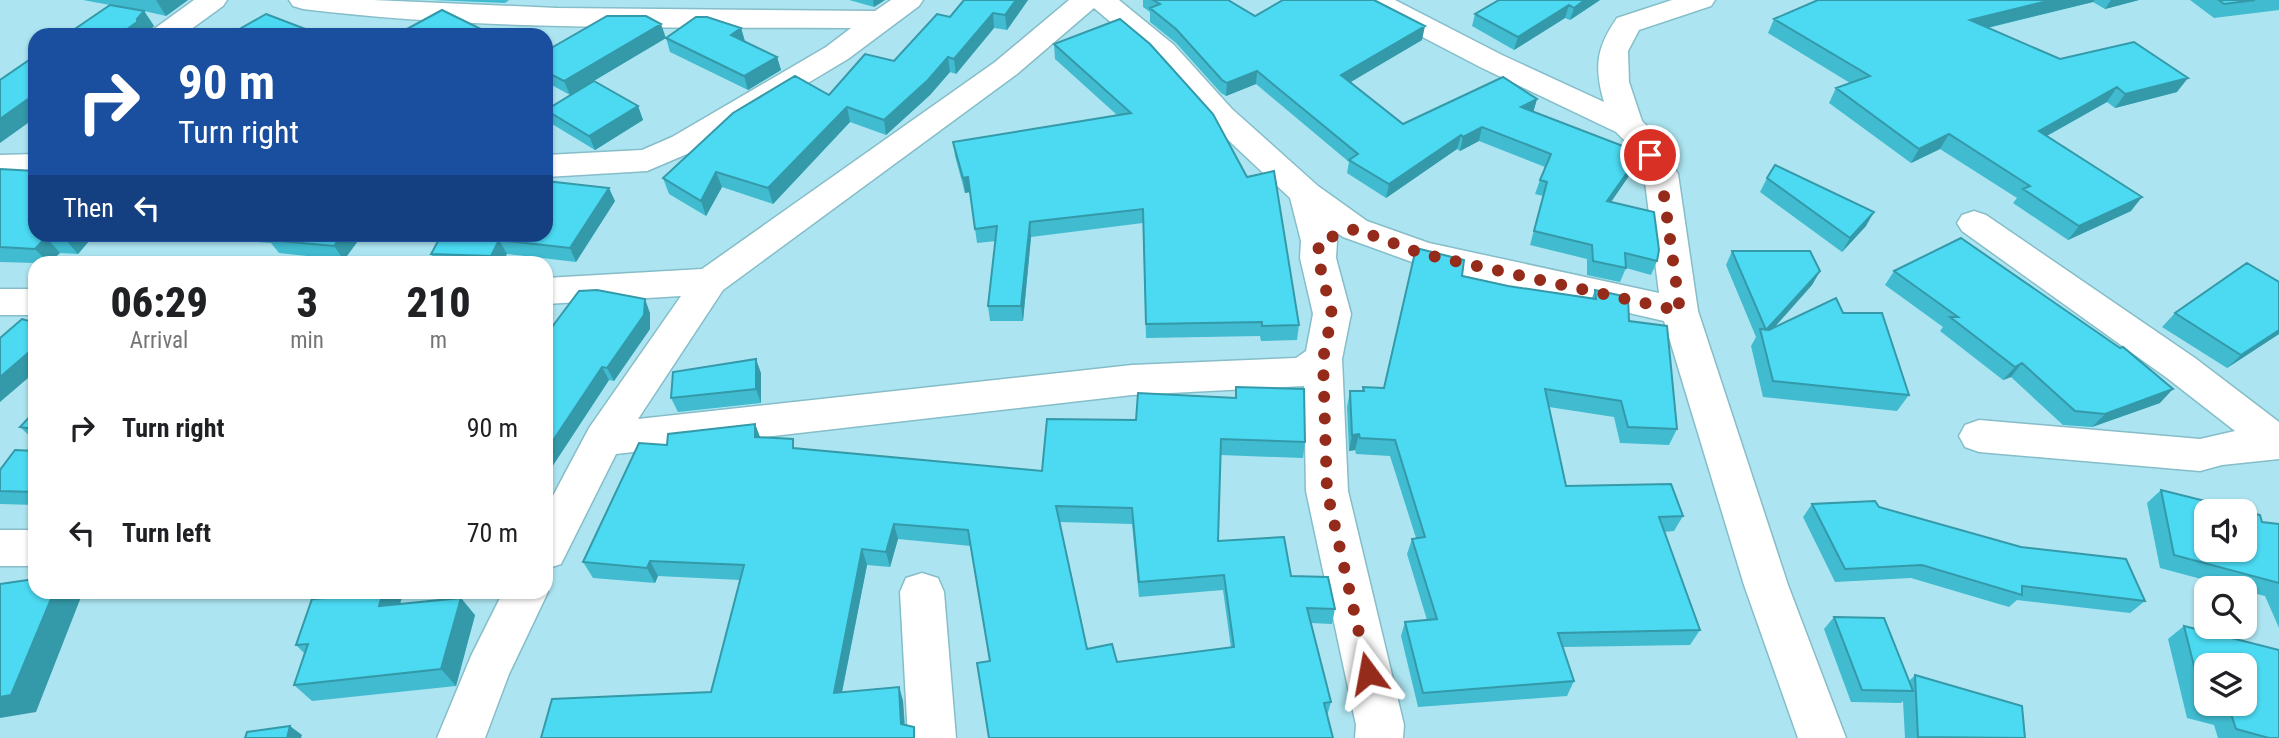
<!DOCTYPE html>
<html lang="en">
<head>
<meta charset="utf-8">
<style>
	:root { --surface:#fff; --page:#f6f6f6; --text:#202124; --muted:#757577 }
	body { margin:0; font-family:"Roboto Condensed",sans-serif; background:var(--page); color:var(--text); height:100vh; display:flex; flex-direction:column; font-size:26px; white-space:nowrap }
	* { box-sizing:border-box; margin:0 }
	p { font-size:23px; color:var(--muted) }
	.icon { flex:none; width:38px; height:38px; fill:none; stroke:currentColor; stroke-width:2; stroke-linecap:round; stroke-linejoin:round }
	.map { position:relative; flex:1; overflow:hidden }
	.side { position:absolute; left:28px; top:256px; width:525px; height:343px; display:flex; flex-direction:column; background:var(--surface); border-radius:21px; box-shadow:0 2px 5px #0004 }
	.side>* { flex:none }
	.banner { position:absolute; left:28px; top:28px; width:525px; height:214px; border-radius:21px; box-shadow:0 2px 5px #0004; background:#1a4fa0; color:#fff; overflow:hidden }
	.controls { position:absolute; left:2194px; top:499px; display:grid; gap:14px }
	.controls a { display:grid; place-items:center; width:63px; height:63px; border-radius:14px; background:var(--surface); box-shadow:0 2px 5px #0004; font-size:35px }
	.pin { position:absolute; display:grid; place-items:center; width:60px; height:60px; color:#fff; margin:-30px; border:4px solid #fff; border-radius:50%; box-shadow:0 2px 7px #0007 }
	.me { position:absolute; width:77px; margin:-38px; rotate:347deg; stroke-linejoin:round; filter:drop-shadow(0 0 5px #0008) }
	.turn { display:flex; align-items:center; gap:24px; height:147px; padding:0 35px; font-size:32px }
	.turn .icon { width:91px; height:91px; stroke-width:2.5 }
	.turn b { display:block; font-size:49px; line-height:60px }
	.then { display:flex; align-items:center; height:66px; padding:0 35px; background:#0003; gap:14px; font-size:26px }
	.eta { display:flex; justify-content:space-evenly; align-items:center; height:119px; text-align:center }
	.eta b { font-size:42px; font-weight:800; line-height:49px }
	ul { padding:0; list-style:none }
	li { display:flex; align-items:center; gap:21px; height:105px; padding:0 35px }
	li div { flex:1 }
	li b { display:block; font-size:26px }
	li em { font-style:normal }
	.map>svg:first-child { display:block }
</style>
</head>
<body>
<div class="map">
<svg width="2279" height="738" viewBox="0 0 2279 738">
	<rect width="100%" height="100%" fill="#ace5f1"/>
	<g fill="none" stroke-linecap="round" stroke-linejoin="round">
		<defs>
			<path id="street" d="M194 0H227L223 6 183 35H149L154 29Z
				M289 0H373L557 8 875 11 891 0H923L919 6 848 59 694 151 647 171 546 177V155L642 150 672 137 826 47 851 28C669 27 484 31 303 9L293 6Z
				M1069 0H1119L1174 45 1232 109 1318 186 1367 221 1429 243 1659 293 1644 174 1626 142 1616 132 1480 67 1363 6 1359 0H1395L1502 55 1604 102C1594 67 1596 48 1617 18L1672 0H1715L1711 6 1639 30 1628 51 1629 82 1642 121 1650 129 1678 174 1698 311 1788 585 1846 738H1798L1744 585 1664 321 1423 266 1343 237 1334 231 1337 241 1336 258 1351 314 1342 359 1348 491 1404 725 1403 738H1355L1356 725 1306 491 1304 386 1132 395 616 454 561 564 546 569V509L589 428 681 296 546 304V278L702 269 995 62ZM1094 8 1152 57 1210 123 1290 198 1301 241 1300 258 1313 314 1306 351 1296 358 1132 365 638 419 723 290 1017 74Z
				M35 154V176L0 177V155Z
				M1974 211 1986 215 2195 358 2279 422V459L2222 465 2200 471 1979 452 1965 447 1959 436 1965 425 1979 420 2200 439 2235 431 2167 378 1962 231 1957 223 1962 215Z
				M0 289H35V315H0Z
				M0 530H35V566H0Z
				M922 573 938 578 944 592 956 738H908L900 592 906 578Z
				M546 587 548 592 509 674 485 738H437L471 656 503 592H546Z"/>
		</defs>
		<use href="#street" stroke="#85bdc8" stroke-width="3"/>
		<use href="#street" fill="#fff" fill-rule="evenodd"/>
	</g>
	<path fill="#40bbd0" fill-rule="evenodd" d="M83 0H188L166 16 144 11 154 26 147 33V35H66L110 5Z
		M433 0H509L505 3Z
		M849 0H885L874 7Z
		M964 0H1028L1007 30 994 28 956 74 950 72 930 95 886 135 850 122 773 204 722 187 706 216 669 194 663 178 829 95 894 61 950 17Z
		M1143 0H1228L1255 16 1422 40 1350 82 1403 124 1537 99 1533 112 1641 153 1635 167 1611 202 1657 261 1651 275 1626 268 1620 282 1587 275V259L1530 245 1543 196 1535 194 1540 180 1545 167 1479 141 1460 151 1457 149 1386 198 1347 173 1349 162 1256 84 1226 96 1221 93 1176 43 1150 22V12L1143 7Z
		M1499 0H1600L1570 20 1565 18 1514 50 1472 26 1475 14Z
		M1818 0H2139L2105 9 2093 2 1988 28 2060 59 2177 92 2115 108 2107 102 2047 136 2131 211 2068 240 2013 203 2017 198 1940 149 1911 163 1829 103 1836 88 1850 83 1768 33 1774 19Z
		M2190 0H2279V10L2214 18Z
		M1120 19 1299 325 1297 340 1261 341 1260 336 1146 338 1143 223 1031 237 1023 321H990L988 306 996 241 977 243 970 192 965 193 955 156 953 142 1117 115 1055 59 1054 44Z
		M741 28 745 41 777 57 781 70 748 90 670 52 666 38Z
		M666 38 570 95 546 82V51Z
		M638 106 643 120 595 150 552 124 546 111V110Z
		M0 169 35 234H95L78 254 60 253 50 262 35 263 0 262Z
		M1767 178 1866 226 1842 252 1760 192Z
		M615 201 576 262 507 254 502 262H436L431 254Z
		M193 234H363L344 260 279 253 271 243 195 237Z
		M1732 251 1820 271 1812 285 1773 329 1843 313 1909 395 1897 411 1763 397 1751 346 1756 337 1726 265Z
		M1894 271 2160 403 2092 427 2063 425 2011 377 2003 380 1940 331 1943 327 1885 285Z
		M1462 276 1508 286 1592 298 1595 290 1629 321 1677 429 1669 445 1620 443 1614 417 1549 407 1566 486 1683 516 1674 531 1664 532 1700 630 1690 645 1563 647 1574 681 1567 696 1418 707 1401 636 1405 622 1427 620 1407 554 1412 539 1416 538 1390 456 1356 454 1355 450 1349 451 1347 407 1350 391H1362L1363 387 1384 388Z
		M2279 282V334L2227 368 2162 327 2175 313Z
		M650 313V329L614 381 609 380 546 476V335Z
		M761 373V403L678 412 671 398Z
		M1236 387 1305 442 1303 458 1220 455 1218 541 1291 576 1335 609 1332 624 1311 623 1331 702 1327 716 990 661 971 546 898 539 890 567 867 565 842 692 899 687 903 701 905 725 711 692 740 580 658 576 655 583 593 578 583 562 667 445 755 424 760 437 797 449 1042 471 1136 420 1235 398ZM1059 522 1132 524 1139 597 1223 590 1231 648 1117 662 1087 649Z
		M35 411V441L20 427Z
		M35 451V505L0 504V470Z
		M2161 490 2262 522 2279 524V628L2265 596 2245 591V588H2235L2160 568 2147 503Z
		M1812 504 1879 507 2145 601 2130 613 2017 600 2009 607 1911 578 1835 582 1803 517Z
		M338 592H397L402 597 400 604 475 615 456 686 312 701 294 685 304 653 296 645 336 597Z
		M1834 617 1909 681 1915 675 2025 738H1905L1903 701 1901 703 1851 702 1824 629Z
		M2184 626 2279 738H2218L2214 725 2187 718 2168 639Z"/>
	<path fill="#3499a9" d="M156 0H188L166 16Z
		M873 0H885L874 7Z
		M1016 0H1028L1007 30 1005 15Z
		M1585 0H1600L1570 20 1574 8Z
		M2052 0H2095L2093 2 1961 34 1970 20Z
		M2111 0H2139L2105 9Z
		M1569 5 1565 18 1514 50 1518 37Z
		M144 11 154 26 147 33V35H119Z
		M993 13 994 28 956 74 954 59Z
		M661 24 666 38 570 95 564 81Z
		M1425 26 1422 40 1339 89 1341 75Z
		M741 28 745 42 731 35Z
		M777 57 781 70 748 90 744 76Z
		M948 57 950 72 930 95 886 135 884 120Z
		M1257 71 1256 84 1226 96 1227 83Z
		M2188 78 2177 92 2115 108 2125 94Z
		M2117 87 2107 102 2030 145 2039 131Z
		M35 94V118L0 143V119Z
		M1537 99 1533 113 1521 107Z
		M638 106 643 120 595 150 589 136Z
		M847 107 850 122 773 204 768 188Z
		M1482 127 1479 141 1460 151 1463 137Z
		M1949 134 1940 149 1911 163 1919 149Z
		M1461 135 1457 149 1386 198 1389 184Z
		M1641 153 1635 167 1602 215 1607 201Z
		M716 172 722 187 706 216 701 201Z
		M968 177 970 192 965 193 963 178Z
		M609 188 615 201 576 262 570 248Z
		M2142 197 2131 211 2068 240 2079 226Z
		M1874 212 1866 226 1842 252 1850 238Z
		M1030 222 1031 237 1023 321 1021 306Z
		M68 234H95L78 254 64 238Z
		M343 234H363L344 260 334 246Z
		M46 237 60 253 50 262H48L35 249Z
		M499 240 507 254 502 262H494L491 256Z
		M1820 271 1812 285 1763 340 1766 330Z
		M645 299 650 313V329L614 381 607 368Z
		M2279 330V334L2227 368 2241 355Z
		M35 347V372L0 402V377Z
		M756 359 761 373V403L756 389Z
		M2022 363 2011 377 2003 380 2015 367Z
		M602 367 609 380 546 476V451Z
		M2173 389 2160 403 2092 427 2105 414Z
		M755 424 761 440 755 437Z
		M1359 434 1355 450 1349 451 1352 435Z
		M894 524 898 539 890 567 886 552Z
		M862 549 867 565 839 707 834 693Z
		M650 561 658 576 655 583 647 568Z
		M54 592H83L36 712 0 718V697Z
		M383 592H397L402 597 394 623 379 606Z
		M461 598 475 615 456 686 441 669Z
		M899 687 903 701 905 738 901 724Z
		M290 726 302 735 301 738H287Z"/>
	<path fill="#4bdaf2" stroke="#3499a9" stroke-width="2" fill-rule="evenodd" d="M964 0H1016L1005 15 993 13 954 59 948 57 928 80 884 120 847 107 768 188 716 172 701 201 663 178 733 113 795 76 829 95 865 54 894 61 937 14 950 17Z
		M1153 0H1228L1255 16 1283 0H1374L1425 26 1341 75 1403 124 1503 77 1537 99 1521 107 1641 153 1607 201 1654 212 1659 250 1657 261 1625 253 1626 268 1593 261 1592 245 1534 231 1547 182 1540 180 1551 154 1482 127 1463 137 1461 135 1389 184 1349 160 1358 154 1257 71 1227 83 1222 80 1176 29 1150 8 1160 4Z
		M1499 0H1585L1574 8 1569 5 1518 37 1475 14Z
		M1818 0H2052L1970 20 2060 59 2134 42 2188 78 2125 94 2117 87 2039 131 2142 197 2079 226 2023 189 2030 186 1949 134 1919 149 1836 88 1870 76 1774 19Z
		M2219 0H2255L2224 4Z
		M110 5 144 11 137 19V22L119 35H66Z
		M442 10 493 35H396Z
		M266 14 321 35H229Z
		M607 16H646L661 24 564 81 546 72V51Z
		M696 17H707L741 28 731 35 777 57 744 76 666 38Z
		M1120 19 1150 44 1213 114 1247 177 1274 171 1299 325 1262 326V322L1146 324 1143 209 1030 222 1021 306H988L997 226 975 229 968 177 963 178 953 142 1131 113 1054 44Z
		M35 56V94L0 119V80Z
		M594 81 638 106 589 136 546 110Z
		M1775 165 1874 212 1850 238 1767 178Z
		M0 169 35 171V234H68L64 238 46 237 35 249 0 247Z
		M546 181 609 188 570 248 499 240 491 256 431 254 442 234H546Z
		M273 234H343L334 246 269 240Z
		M1961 238 2120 348 2123 347 2173 389 2105 414 2075 411 2022 363 2015 367 1950 317H1958L1894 271Z
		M1416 248 1464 260 1462 276 1508 286 1596 299 1595 290 1628 297 1629 321 1667 326 1677 429 1628 427 1621 401 1545 389 1566 486 1671 484 1683 516 1659 517 1700 630 1558 633 1574 681 1423 693 1405 622 1437 619 1412 539 1425 537 1395 440 1360 438 1359 434 1352 435 1350 391H1364L1363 387 1384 388Z
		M1732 251H1810L1820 271 1766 330Z
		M2247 263 2279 282V330L2241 355 2175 313Z
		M597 290 645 299 644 315 607 368 602 367 546 451V335L579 291Z
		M1836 298 1843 313H1882L1909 395 1773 381 1760 329 1769 330Z
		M22 319 35 323V347L0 377V338Z
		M756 359V389L671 398 673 372Z
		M1236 387 1304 389 1305 442 1221 439 1218 541 1284 537 1291 576 1328 577 1335 609 1307 608 1331 702 1324 703 1333 738H989L977 663 990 661 968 530 894 524 886 552 862 549 834 693 899 687 901 724 914 727V738H541L552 699 711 692 744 565 650 561 647 568 583 562 639 443 667 445 668 434 755 424V437L793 439V448L1042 471 1047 419 1136 420 1138 393 1236 398ZM1056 506 1132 508 1139 582 1224 575 1234 647 1117 662 1112 644 1087 649Z
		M35 411V429L20 427Z
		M15 450 35 451V492L0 491V470Z
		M2161 490 2245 511H2207V550H2245V511L2260 515 2262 522 2279 524V583L2174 555Z
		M1875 501 1879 507 2021 547 2126 559 2145 601 2022 586V595L1922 565 1845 569 1812 504Z
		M35 579V592H54L11 695 0 697V584Z
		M338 592H383L379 606 461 598 441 669 294 685 308 644 296 645 312 599 336 597Z
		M1834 617 1884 618 1913 691 1862 690Z
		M2184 626 2279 650V738H2269L2236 729 2231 714 2204 706ZM2207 665H2245V704H2207Z
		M1915 675 2022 706 2025 738 1918 737Z
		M290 726 287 738H245L247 732Z"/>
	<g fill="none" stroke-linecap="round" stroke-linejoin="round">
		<path stroke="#952b1b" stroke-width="12" stroke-dasharray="0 21.6" d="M1368 673 1327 491 1323 359 1332 314 1318 258 1319 241 1355 229 1423 254 1680 311 1661 174 1650 155"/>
	</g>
</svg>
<div class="controls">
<a><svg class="icon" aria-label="sound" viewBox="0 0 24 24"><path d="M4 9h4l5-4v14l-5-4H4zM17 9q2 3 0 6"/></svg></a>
<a><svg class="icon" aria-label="search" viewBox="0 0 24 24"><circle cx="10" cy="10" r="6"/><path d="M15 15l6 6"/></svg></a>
<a><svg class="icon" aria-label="layers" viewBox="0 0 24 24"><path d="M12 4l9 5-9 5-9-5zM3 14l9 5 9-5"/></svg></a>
</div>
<div class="pin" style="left:1650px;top:155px;background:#d93025"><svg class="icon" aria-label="arrive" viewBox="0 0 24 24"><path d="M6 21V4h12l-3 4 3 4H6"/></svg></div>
<svg class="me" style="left:1368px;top:673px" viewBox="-20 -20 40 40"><path d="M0-17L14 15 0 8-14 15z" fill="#952b1b" stroke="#fff" stroke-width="4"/></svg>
<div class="banner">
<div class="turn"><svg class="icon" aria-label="right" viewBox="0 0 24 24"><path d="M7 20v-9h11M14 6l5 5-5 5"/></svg><div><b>90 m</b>Turn right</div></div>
<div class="then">Then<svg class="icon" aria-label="left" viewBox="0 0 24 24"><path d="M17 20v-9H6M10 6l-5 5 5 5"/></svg></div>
</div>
<section class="side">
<div class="eta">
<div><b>06:29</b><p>Arrival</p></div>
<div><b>3</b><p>min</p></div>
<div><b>210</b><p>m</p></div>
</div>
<ul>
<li><svg class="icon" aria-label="right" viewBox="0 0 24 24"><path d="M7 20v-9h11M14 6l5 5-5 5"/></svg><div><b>Turn right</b></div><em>90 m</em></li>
<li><svg class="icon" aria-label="left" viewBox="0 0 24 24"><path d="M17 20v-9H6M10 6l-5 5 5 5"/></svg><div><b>Turn left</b></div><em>70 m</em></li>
</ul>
</section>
</div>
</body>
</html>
